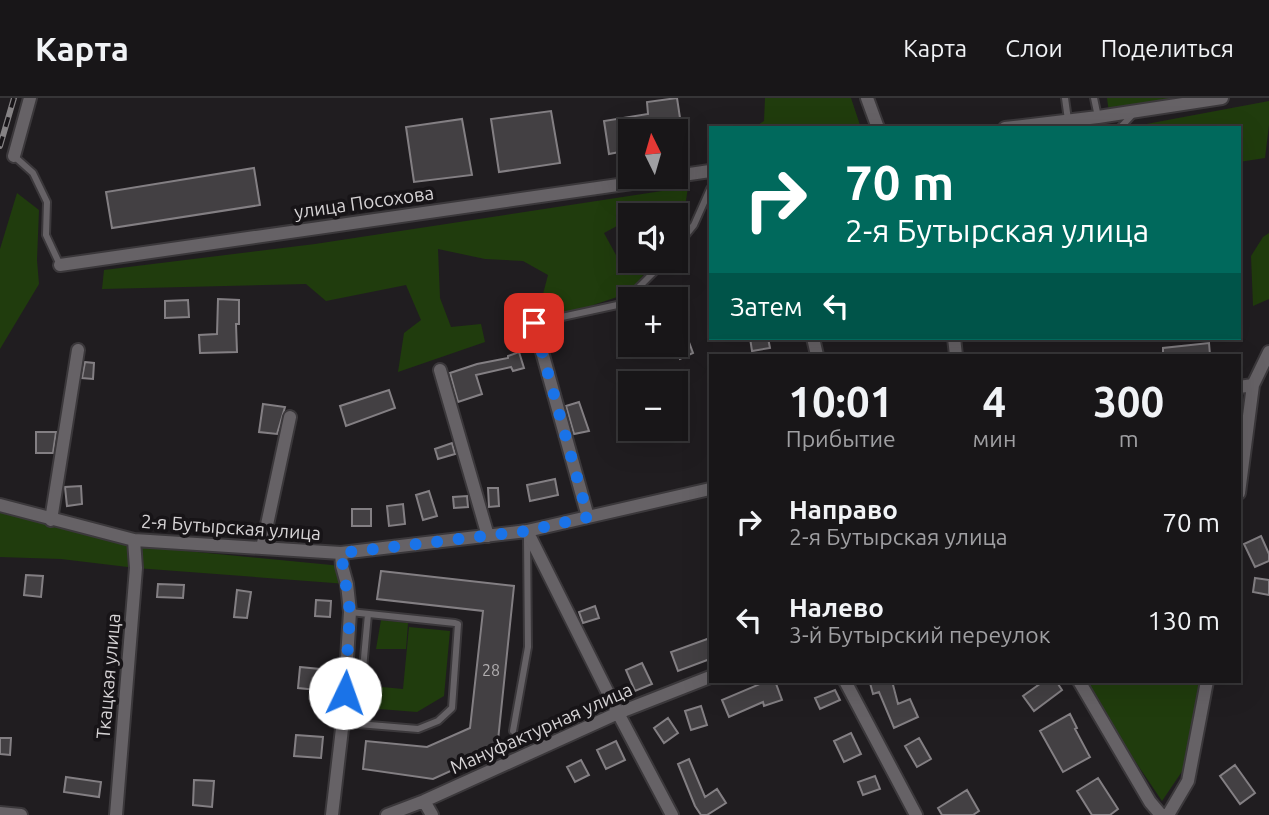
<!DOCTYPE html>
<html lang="ru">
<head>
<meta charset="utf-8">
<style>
	:root { --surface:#181618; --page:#252325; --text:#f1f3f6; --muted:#9f9fa2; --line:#363537 }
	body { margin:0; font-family:Ubuntu,sans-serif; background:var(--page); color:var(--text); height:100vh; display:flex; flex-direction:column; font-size:26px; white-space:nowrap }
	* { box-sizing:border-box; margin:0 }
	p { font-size:23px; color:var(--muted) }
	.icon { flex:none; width:38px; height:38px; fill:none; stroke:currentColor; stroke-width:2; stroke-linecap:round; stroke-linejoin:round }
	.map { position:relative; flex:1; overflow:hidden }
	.details { position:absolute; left:709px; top:256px; width:532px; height:329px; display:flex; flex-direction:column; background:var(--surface); border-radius:0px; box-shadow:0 7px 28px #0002,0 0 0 2px var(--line) }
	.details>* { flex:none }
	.hud { position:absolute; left:709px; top:28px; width:532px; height:214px; border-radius:0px; box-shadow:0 7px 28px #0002,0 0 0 2px var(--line); background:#00695c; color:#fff; overflow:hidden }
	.needle { width:46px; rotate:355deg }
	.controls { position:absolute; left:618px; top:21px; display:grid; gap:14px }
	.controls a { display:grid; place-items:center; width:70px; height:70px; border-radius:0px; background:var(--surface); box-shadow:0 7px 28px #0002,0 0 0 2px var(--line); font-size:35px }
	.pin { position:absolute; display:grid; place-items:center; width:60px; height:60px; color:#fff; margin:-30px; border-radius:14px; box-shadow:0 4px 10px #0006 }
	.me { position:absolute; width:77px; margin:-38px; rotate:3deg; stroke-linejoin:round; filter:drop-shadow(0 0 5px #0008) }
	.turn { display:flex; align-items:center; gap:24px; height:147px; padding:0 21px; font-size:32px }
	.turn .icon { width:91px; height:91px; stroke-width:2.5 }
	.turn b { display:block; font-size:49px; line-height:60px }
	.then { display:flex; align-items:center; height:66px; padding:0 21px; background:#0003; gap:14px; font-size:26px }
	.eta { display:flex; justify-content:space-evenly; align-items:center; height:119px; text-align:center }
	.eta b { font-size:42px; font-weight:700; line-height:49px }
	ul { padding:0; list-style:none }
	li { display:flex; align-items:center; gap:21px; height:98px; padding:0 21px }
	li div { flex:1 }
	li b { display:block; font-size:26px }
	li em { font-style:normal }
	header { display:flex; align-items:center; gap:42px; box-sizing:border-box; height:98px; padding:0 35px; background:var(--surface); border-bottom:2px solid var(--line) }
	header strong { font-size:33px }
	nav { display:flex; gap:38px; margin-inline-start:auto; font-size:24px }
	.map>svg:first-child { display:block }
</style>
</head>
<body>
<header>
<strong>Карта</strong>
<nav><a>Карта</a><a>Слои</a><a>Поделиться</a></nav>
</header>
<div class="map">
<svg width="1269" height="717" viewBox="0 0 1269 717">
	<rect width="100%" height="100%" fill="#201d20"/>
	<path fill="#203c0d" d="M765 0H851L861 30H753L764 23Z
		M1107 0H1197L1109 15Z
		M1269 3V27L1265 60 1239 64V30H1125Z
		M688 89 681 136 676 139V117H630V121L604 135 616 157 630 160V163L653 165 629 195 528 229 519 208 543 196 548 177 523 163 485 161 438 151 440 200 451 229 481 226 485 244 398 274 404 235 421 222 406 187 326 203 306 186 102 191 104 172 315 146Z
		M17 95 39 112 37 162 39 186 0 251V151Z
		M1269 135V201L1253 208 1251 158 1263 139Z
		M0 414 135 448 342 468 347 486 136 470 61 461 0 459Z
		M381 522 408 525 406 551H376Z
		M409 529 450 533 444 598 417 614 379 611 382 589 403 591Z
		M1081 583H1200L1183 672 1162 703Z"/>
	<path fill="#434043" stroke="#837f83" stroke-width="2" d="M677 0 682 33H630V52L609 56 604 23 648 16 647 4Z
		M551 13 560 65 499 74 491 21Z
		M462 21 472 77 414 84 406 29Z
		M254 70 260 107 112 130 106 94Z
		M218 201 239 202V226H236L237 254 200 255 199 237 217 236Z
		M188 202 189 219 165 220V203Z
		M686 236 693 255 680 261 676 250V240Z
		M750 240H768L770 250 752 253Z
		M1209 245 1210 257H1163V250Z
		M519 254 524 270 513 273 511 269 476 277 482 296 458 304 450 275 477 266 508 260V258Z
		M85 264 94 265 93 281 82 280Z
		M389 292 395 310 346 328 340 308Z
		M579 304 589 333 574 336 566 308Z
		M263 306 285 309 277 336 259 334Z
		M36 334H56L53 355H36Z
		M452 345 455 356 438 361 435 351Z
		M555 381 558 397 530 403 527 387Z
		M81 388 82 406 67 408 65 389Z
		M488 390H498L499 408 489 409Z
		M429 393 437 418 423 422 416 397Z
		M467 398 468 409 454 410 453 399Z
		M403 406 405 426 389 428 387 408Z
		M352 411H371V428H352Z
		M1261 438 1269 456V463L1255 469 1244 446Z
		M381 473 514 488 497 652 433 681 363 671 366 643 427 649 470 630 483 513 377 501Z
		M26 477 43 478 41 499 24 497Z
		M1255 480 1269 482V497L1253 494Z
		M158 486 184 487 183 500 157 499Z
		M237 492 251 494 247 520 234 519Z
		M316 502 331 503 330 519 315 518Z
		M595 508 599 520 583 525 579 514Z
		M710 540V561L678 573 671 554Z
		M642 565 652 586 635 593 626 572Z
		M300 569 330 572 327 593 298 590Z
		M767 583H775L782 602 764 608 763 604 729 619 722 602Z
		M879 583H892L898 606 910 601 918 619 894 630 879 594 873 596 870 585Z
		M1044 583H1056L1062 592 1034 613 1023 598Z
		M835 592 840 602 820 611 815 600Z
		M701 608 707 627 691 632 685 613Z
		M1070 616 1077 630 1075 631 1090 659 1063 674 1040 633Z
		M668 620 678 635 664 645 654 630Z
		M851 635 861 656 844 664 834 643Z
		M296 637 323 639 321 660 294 658Z
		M0 640H11L10 657 0 656Z
		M919 640 931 661 917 669 905 648Z
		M616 643 625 662 606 671 597 652Z
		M689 661 705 699 717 691 726 705 707 717H701L695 708 678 666Z
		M581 662 589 677 575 684 567 669Z
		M1235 667 1255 695 1240 706 1220 678Z
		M875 678 880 691 863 697 858 684Z
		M66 679 101 684 99 699 64 694Z
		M1098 680 1118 711 1110 717H1092L1077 693Z
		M194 682 214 683 212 709 193 707Z
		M967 692 979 713 973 717H942L938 710Z"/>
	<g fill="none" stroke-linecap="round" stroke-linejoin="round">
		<defs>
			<path id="lane" d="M1065 0 1068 22
				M1094 0 1098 19
				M1120 30 1134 15
				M14 58 33 75 47 104 46 137 60 167
				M676 149 694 127 710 91
				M534 225 622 206 665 163
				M350 514 455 525 458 526 452 610 438 623 418 631 358 626 368 516
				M513 633 528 549 527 439"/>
			<path id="street" d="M867 0 878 30
				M1005 30 1098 19 1222 0
				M14 58 30 0
				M676 78 710 73
				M60 167 674 79
				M534 225 588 419
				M813 240 817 257
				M954 240 956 257
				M440 272 488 438
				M1239 289 1253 287 1269 254
				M1239 395 1253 287
				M0 407 134 442 341 455 527 433 710 391
				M51 422 78 252
				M527 433 618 615 672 717
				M262 450 290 319
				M845 583 916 717
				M1079 583 1150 704 1161 717
				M424 703 432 717
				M0 715 21 717
				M116 717 136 470 134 442
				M332 717 343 622 350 514 347 486 342 468 341 455
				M387 717 424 703 618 615 710 579
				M1168 717 1188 683 1207 583"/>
		</defs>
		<use href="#lane" stroke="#3b383b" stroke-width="10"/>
		<use href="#street" stroke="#3b383b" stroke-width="16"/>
		<use href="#lane" stroke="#666266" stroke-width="6"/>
		<use href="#street" stroke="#666266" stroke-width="12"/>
		<defs>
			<path id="rail" d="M0 48 14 0"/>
		</defs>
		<use href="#rail" stroke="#858284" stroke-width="6"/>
		<use href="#rail" stroke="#171417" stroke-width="3.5" stroke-dasharray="10" stroke-linecap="butt"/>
	</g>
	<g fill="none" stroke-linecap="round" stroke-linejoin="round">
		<path stroke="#1a73e8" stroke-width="12" stroke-dasharray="0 21.6" d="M345 595 350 514 341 455 527 433 588 419 534 225"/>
	</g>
	<g text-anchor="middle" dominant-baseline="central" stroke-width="7" stroke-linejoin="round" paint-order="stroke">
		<g font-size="16" fill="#b1aeb0">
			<text x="491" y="572">28</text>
		</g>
		<g font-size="19" fill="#d6d3d5" stroke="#171417">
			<text transform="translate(364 104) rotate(-8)">улица Посохова</text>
			<text transform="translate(231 429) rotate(4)">2-я Бутырская улица</text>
			<text transform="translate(108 578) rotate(-85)">Ткацкая улица</text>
			<text transform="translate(541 630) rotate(-24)">Мануфактурная улица</text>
		</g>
	</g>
</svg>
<div class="controls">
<a><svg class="needle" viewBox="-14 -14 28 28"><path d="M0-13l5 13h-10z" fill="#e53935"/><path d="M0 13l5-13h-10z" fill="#9f9fa2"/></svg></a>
<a><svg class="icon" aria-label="sound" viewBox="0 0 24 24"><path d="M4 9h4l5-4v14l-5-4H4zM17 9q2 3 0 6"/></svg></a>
<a>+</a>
<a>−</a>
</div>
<div class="pin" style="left:534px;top:225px;background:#d93025"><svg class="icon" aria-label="arrive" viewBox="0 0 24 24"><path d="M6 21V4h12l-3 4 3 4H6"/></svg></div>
<svg class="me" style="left:345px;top:595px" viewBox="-20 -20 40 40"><circle r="19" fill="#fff"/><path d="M0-13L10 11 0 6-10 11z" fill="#1a73e8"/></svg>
<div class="hud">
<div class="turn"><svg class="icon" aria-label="right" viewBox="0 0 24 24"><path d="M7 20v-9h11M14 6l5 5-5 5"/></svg><div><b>70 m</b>2-я Бутырская улица</div></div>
<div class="then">Затем<svg class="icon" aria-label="left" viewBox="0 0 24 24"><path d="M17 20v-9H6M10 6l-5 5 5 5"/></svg></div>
</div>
<section class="details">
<div class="eta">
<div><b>10:01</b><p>Прибытие</p></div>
<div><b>4</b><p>мин</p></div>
<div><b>300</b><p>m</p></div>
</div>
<ul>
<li><svg class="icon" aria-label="right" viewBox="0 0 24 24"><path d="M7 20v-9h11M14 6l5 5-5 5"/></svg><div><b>Направо</b><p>2-я Бутырская улица</p></div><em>70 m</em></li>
<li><svg class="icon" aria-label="left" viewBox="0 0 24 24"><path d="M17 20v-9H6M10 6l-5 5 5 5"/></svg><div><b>Налево</b><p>3-й Бутырский переулок</p></div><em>130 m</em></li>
</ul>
</section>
</div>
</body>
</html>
